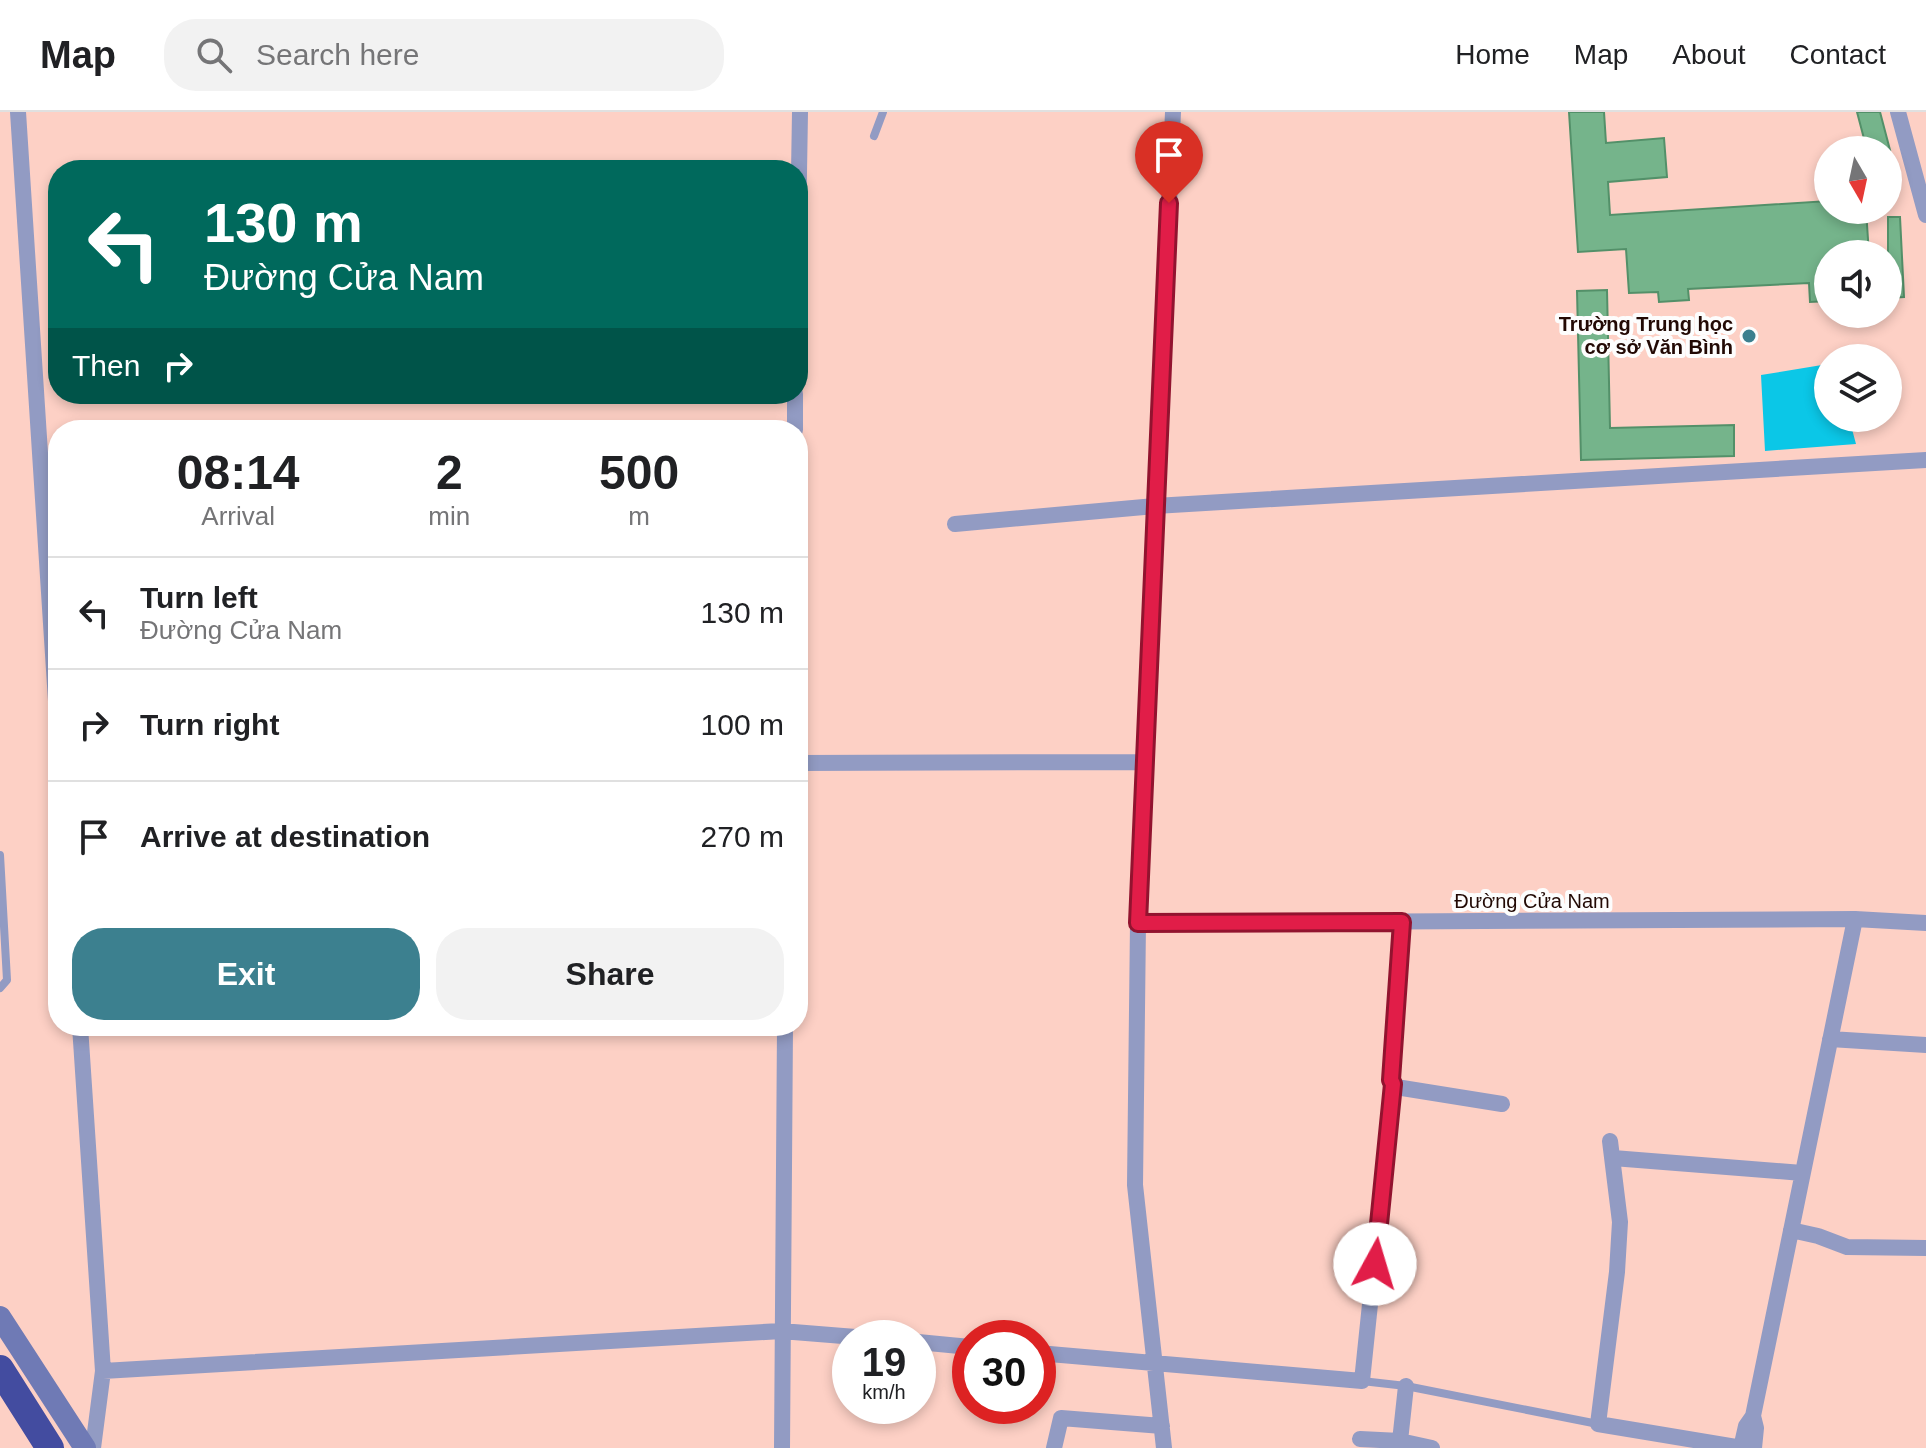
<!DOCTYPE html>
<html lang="en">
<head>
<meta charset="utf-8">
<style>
	:root { --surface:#fff; --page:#f2f2f2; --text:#202124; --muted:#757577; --line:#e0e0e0; --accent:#3c808f }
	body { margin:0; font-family:Arial,sans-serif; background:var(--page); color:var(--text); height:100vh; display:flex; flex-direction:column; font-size:30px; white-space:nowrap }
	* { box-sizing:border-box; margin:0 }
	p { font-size:26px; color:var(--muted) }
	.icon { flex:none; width:44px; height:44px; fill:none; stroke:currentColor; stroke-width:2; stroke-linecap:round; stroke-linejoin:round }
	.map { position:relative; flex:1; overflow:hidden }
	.panel { position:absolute; left:48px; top:308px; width:760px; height:616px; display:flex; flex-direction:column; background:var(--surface); border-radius:32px; box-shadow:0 4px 12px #0003 }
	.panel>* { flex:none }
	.banner { position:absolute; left:48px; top:48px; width:760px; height:244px; border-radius:32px; box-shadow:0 4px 12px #0003; background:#00695c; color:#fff; overflow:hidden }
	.needle { width:52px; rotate:171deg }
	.controls { position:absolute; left:1814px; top:24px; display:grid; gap:16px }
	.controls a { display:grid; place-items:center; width:88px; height:88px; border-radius:50%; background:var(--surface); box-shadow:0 4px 12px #0003; font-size:40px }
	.speed { position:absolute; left:832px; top:1208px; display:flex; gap:16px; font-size:40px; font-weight:700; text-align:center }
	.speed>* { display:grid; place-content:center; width:104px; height:104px; border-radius:50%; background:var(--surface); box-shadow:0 4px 12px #0003; line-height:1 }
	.speed small { font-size:20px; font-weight:400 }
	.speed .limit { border:12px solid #d22; background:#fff; color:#111 }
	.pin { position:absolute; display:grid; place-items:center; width:68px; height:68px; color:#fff; margin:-82px -34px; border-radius:50% 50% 50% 0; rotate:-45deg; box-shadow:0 0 8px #0007 }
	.pin .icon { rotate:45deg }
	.me { position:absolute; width:88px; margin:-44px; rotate:6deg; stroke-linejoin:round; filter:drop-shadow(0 0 6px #0008) }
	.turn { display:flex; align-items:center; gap:28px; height:168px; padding:0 24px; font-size:36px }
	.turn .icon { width:104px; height:104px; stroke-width:2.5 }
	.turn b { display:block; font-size:56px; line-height:68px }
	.then { display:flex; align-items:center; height:76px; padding:0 24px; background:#0003; gap:16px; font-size:30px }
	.eta { display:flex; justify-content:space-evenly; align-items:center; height:136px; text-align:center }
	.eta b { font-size:48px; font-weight:700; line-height:56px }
	.primary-button { display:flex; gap:16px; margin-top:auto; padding:16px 24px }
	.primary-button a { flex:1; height:92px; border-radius:32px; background:var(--accent); color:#fff; font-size:32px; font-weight:700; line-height:92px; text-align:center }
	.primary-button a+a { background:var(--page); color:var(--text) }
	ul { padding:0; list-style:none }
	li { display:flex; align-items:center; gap:24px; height:112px; padding:0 24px; border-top:2px solid var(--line) }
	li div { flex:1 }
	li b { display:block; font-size:30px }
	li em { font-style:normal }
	header { display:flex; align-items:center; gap:48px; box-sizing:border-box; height:112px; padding:0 40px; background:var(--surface); border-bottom:2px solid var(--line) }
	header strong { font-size:38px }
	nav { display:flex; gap:44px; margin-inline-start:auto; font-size:28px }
	.search { width:560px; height:72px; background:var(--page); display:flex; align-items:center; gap:20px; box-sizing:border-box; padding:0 28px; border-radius:32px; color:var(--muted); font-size:30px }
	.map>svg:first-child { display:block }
</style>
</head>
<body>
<header>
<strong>Map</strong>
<div class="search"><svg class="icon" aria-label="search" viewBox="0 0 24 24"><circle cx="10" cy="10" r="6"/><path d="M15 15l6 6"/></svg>Search here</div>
<nav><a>Home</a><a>Map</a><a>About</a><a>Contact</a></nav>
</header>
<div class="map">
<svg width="1926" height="1336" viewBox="0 0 1926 1336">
	<rect width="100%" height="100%" fill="#fdd0c5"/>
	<path fill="#0bc7e7" d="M1828 252V306H1849L1856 332 1765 339 1761 263Z"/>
	<path fill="#75b48b" stroke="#539069" stroke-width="2" d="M1569 0H1604L1606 31 1664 26 1667 65 1608 70 1610 103 1828 89V98H1866L1869 142H1828V189L1810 190 1809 171 1688 177 1689 188 1659 190 1658 180 1629 181 1626 137 1578 140Z
		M1857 0H1880L1890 38H1867Z
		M1888 105H1900L1904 185 1888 186Z
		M1607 178 1610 316 1734 313V344L1581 348 1577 179Z"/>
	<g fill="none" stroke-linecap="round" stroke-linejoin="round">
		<path stroke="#929bc3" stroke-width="8" d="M874 24 883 0
			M0 743 7 868 0 876
			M1362 1269 1406 1274 1598 1312"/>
		<path stroke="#929bc3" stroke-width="16" d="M18 0 58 620
			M1898 0 1926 103
			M798 121 800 0
			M795 318V282
			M955 412 1155 394 1926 348
			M798 651 1146 650
			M1402 810 1391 968 1396 975 1502 992
			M1138 811 1855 807 1926 811
			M80 914 103 1259
			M1830 927 1926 933
			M1610 1029 1620 1110 1617 1160 1598 1312 1742 1336
			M1613 1046 1802 1061
			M1791 1118 1818 1124 1847 1135 1926 1136
			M918 1230 970 1235
			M1038 1241 1362 1269 1393 972
			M1406 1274 1400 1329 1432 1336
			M1753 1304 1756 1316 1754 1336
			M1360 1327 1400 1329
			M93 1336 103 1259 781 1219 868 1226
			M782 1336 785 914
			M1054 1336 1061 1306 1162 1314
			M1164 1336 1135 1073 1138 811 1173 0
			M1741 1336 1746 1314 1753 1304 1855 807"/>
		<path stroke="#6f7ab5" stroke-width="22" d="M0 1205 85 1336"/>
		<path stroke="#434ca0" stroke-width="28" d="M0 1257 50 1336"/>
	</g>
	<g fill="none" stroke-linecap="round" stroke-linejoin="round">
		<defs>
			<path id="route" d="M1169 91 1138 811 1402 810 1391 968 1393 972 1375 1152"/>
		</defs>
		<use href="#route" stroke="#92132f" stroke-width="20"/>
		<use href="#route" stroke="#e11d48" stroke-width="14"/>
	</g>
	<circle fill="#3c808f" stroke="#fdfdfd" stroke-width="3" cx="1749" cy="224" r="8"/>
	<g text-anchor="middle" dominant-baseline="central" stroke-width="8" stroke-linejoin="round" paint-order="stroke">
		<g font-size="20" font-weight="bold" fill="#220904" stroke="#fdfdfd" text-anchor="end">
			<text x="1733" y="212">Trường Trung học<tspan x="1733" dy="23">cơ sở Văn Bình</tspan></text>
		</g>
		<g font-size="20" fill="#220904" stroke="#fdfdfd">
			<text x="1532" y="789">Đường Cửa Nam</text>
		</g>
	</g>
</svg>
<div class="controls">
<a><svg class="needle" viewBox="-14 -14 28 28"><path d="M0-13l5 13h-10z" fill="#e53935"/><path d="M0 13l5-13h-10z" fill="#757577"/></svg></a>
<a><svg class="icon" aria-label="sound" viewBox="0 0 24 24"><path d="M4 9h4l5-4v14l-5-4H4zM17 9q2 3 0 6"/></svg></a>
<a><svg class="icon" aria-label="layers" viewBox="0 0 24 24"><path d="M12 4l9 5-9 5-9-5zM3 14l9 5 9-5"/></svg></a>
</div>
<div class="speed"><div>19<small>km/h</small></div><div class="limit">30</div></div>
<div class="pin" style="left:1169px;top:91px;background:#d93025"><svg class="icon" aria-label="arrive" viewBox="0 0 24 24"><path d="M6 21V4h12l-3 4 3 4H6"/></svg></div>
<svg class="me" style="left:1375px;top:1152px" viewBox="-20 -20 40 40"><circle r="19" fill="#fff"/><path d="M0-13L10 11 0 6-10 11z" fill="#e11d48"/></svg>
<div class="banner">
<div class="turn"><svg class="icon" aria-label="left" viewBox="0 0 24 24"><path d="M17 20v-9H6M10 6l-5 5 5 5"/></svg><div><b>130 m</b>Đường Cửa Nam</div></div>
<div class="then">Then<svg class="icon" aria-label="right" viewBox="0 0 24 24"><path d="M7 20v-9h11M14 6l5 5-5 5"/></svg></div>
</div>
<section class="panel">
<div class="eta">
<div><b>08:14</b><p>Arrival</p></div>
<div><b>2</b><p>min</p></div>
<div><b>500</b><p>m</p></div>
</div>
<ul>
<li><svg class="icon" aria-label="left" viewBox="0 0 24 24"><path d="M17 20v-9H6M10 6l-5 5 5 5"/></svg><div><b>Turn left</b><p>Đường Cửa Nam</p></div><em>130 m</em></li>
<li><svg class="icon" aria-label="right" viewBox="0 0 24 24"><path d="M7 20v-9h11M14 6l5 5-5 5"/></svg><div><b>Turn right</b></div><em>100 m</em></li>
<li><svg class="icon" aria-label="arrive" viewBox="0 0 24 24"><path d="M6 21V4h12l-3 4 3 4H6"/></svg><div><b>Arrive at destination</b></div><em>270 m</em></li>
</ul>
<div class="primary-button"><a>Exit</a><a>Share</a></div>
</section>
</div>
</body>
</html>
